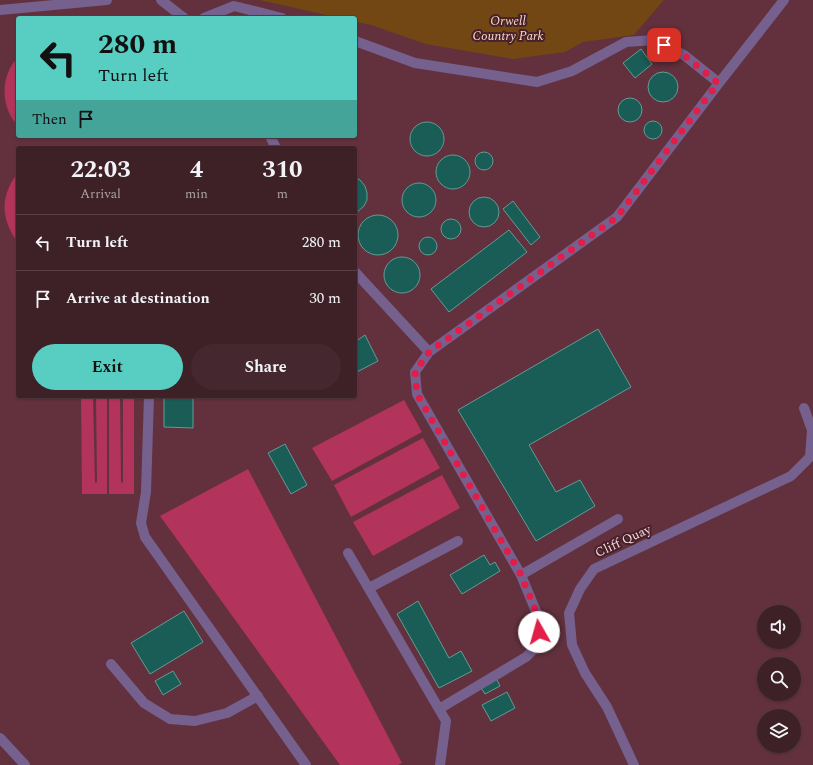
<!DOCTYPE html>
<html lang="en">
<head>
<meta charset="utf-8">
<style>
	:root { --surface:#3e2027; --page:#45282f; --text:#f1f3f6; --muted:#ada3a7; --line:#573e44; --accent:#57cec1 }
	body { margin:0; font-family:Spectral,serif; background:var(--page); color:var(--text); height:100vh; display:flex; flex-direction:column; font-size:15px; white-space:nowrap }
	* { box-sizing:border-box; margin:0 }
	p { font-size:13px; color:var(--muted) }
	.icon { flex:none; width:22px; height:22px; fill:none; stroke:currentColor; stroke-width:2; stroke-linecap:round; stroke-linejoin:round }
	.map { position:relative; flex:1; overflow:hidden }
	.panel { position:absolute; left:16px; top:146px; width:341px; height:252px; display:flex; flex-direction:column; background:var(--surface); border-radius:4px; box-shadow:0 1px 3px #0004,0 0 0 1px var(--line) }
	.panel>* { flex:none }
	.hud { position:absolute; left:16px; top:16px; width:341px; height:122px; border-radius:4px; box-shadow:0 1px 3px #0004,0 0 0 1px var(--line); background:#57cec1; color:#111; overflow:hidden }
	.fabs { position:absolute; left:757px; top:605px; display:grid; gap:8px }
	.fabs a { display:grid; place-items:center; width:44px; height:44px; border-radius:50%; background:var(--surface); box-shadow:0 1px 3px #0004,0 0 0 1px var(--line); font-size:20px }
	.pin { position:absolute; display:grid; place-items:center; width:34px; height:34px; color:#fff; margin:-17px; border-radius:8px; box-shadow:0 2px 6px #0006 }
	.me { position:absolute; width:44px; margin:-22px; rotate:353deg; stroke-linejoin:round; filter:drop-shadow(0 0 3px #0008) }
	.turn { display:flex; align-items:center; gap:14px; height:84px; padding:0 16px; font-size:18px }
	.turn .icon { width:52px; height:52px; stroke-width:2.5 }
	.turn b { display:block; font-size:28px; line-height:34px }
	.then { display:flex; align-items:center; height:38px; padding:0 16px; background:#0003; gap:8px; font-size:15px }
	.eta { display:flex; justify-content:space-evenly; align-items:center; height:68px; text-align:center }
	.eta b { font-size:24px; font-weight:700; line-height:28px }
	.action { display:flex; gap:8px; margin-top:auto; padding:8px 16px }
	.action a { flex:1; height:46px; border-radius:24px; background:var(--accent); color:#111; font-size:16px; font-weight:700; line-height:46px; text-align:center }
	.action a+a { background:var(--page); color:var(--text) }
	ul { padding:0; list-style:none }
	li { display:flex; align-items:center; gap:12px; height:56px; padding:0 16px; border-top:1px solid var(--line) }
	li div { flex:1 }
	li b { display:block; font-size:15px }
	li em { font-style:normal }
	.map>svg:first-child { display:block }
</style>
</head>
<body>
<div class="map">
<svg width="813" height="765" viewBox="0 0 813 765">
	<rect width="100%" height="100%" fill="#532a34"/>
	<path fill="#62313d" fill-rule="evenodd" d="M0 0H259L339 18H18V136H355V22L429 38 634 35 664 0H813V765H0ZM18 148H355V396H18ZM764 612H794V642H764ZM764 664H794V694H764ZM764 716H794V746H764Z"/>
	<path fill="#734713" d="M259 0H664L634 35 583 42 565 52 513 59 426 44 371 25 355 22V18H339Z"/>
	<path fill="#b2335c" d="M18 57V126C0 107 0 76 18 57Z
		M18 172V243C0 217 0 197 18 172Z
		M81 396H93L95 483 97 482 96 396H107V494H82Z
		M109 396H120L121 482 123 483V396H134V494H109Z
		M404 400 422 432 332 481 312 448Z
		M423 438 440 468 351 517 334 485Z
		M248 469 402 763 398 765H340L160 516Z
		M442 475 460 508 373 556 353 522Z"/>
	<path fill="#1a5c56" stroke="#629c94" d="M641 49 652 64 635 78 623 63Z
		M648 87a15 15 0 1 1 30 0a15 15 0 1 1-30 0Z
		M618 110a12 12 0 1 1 24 0a12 12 0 1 1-24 0Z
		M644 130a9 9 0 1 1 18 0a9 9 0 1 1-18 0Z
		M410 139a17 17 0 1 1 34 0a17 17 0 1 1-34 0Z
		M475 161a9 9 0 1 1 18 0a9 9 0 1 1-18 0Z
		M436 172a17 17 0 1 1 34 0a17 17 0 1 1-34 0Z
		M355 177 360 180 365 186 367 193V200L364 206 355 214Z
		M402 200a17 17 0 1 1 34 0a17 17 0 1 1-34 0Z
		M469 212a15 15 0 1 1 30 0a15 15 0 1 1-30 0Z
		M513 201 540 237 531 245 503 209Z
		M358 235a20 20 0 1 1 40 0a20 20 0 1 1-40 0Z
		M441 229a10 10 0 1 1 20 0a10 10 0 1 1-20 0Z
		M509 230 527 252 449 312 431 289Z
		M419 246a9 9 0 1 1 18 0a9 9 0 1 1-18 0Z
		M384 275a18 18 0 1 1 36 0a18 18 0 1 1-36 0Z
		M598 329 631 387 529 445 556 492 580 480 595 506 536 541 458 410Z
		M365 335 378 361 355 373V342Z
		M164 396H193V428L164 427Z
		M285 444 307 485 291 494 268 453Z
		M484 555 490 565 495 562 500 571 462 594 450 575Z
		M418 601 449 658 461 651 472 671 439 688 397 614Z
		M184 611 203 642 150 674 131 643Z
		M173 671 181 684 163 695 155 681Z
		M496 678 500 686 485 694 480 686Z
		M507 692 515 708 491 721 482 705Z"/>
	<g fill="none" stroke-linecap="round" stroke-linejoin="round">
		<path stroke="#75608e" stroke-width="10" d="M161 0 184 18
			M0 10 107 0
			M204 18 234 6 282 18
			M355 41 415 63 537 82 572 71 626 42 654 40 684 55 719 83
			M270 136 276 148
			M355 272 429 352
			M149 396 146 492 141 523 145 537 306 765
			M348 553 446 721 440 765
			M521 575 618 519
			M369 588 458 541
			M111 664 144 703 170 719 195 721 227 713 258 696
			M439 709 526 657 539 644 540 621 521 575 417 394 415 372 429 352 617 217 719 83 784 0
			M0 738 25 765
			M634 765 607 707 585 673 572 645 569 613 580 589 594 569 791 476 810 457 812 430 804 408"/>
	</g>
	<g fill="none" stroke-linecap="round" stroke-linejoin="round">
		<path stroke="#e11d48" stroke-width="7" stroke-dasharray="0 12.6" d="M539 632 540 621 521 575 417 394 415 372 429 352 617 217 718 83 684 55 664 45"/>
	</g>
	<g text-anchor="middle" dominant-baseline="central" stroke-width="4" stroke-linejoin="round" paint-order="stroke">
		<g font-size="13" font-style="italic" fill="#f4dcc7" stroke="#48202a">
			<text x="508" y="21">Orwell<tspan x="508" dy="15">Country Park</tspan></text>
		</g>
		<g font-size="13" fill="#f8dde2" stroke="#48202a">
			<text transform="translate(623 541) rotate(-25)">Cliff Quay</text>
		</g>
	</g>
</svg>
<div class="fabs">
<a><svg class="icon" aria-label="sound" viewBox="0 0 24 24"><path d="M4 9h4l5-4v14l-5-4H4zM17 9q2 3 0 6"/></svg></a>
<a><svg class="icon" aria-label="search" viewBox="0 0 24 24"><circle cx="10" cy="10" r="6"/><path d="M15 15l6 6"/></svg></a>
<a><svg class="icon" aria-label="layers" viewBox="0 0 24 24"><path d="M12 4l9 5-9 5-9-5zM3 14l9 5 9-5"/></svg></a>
</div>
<div class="pin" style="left:664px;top:45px;background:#d93025"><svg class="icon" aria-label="arrive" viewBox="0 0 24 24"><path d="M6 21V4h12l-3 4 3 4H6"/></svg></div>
<svg class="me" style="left:539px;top:632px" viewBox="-20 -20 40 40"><circle r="19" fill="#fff"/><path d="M0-13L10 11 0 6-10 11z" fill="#e11d48"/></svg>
<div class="hud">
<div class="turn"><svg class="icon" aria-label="left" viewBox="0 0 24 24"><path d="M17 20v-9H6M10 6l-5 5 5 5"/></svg><div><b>280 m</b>Turn left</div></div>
<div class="then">Then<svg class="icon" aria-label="arrive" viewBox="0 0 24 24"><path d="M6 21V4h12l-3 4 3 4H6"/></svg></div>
</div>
<section class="panel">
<div class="eta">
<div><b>22:03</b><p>Arrival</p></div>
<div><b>4</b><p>min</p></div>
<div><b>310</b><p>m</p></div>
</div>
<ul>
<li><svg class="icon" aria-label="left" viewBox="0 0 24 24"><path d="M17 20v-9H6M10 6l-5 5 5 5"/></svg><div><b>Turn left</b></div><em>280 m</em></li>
<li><svg class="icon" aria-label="arrive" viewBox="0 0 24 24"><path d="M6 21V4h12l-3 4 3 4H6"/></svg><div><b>Arrive at destination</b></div><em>30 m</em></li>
</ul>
<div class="action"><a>Exit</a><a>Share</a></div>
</section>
</div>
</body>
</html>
